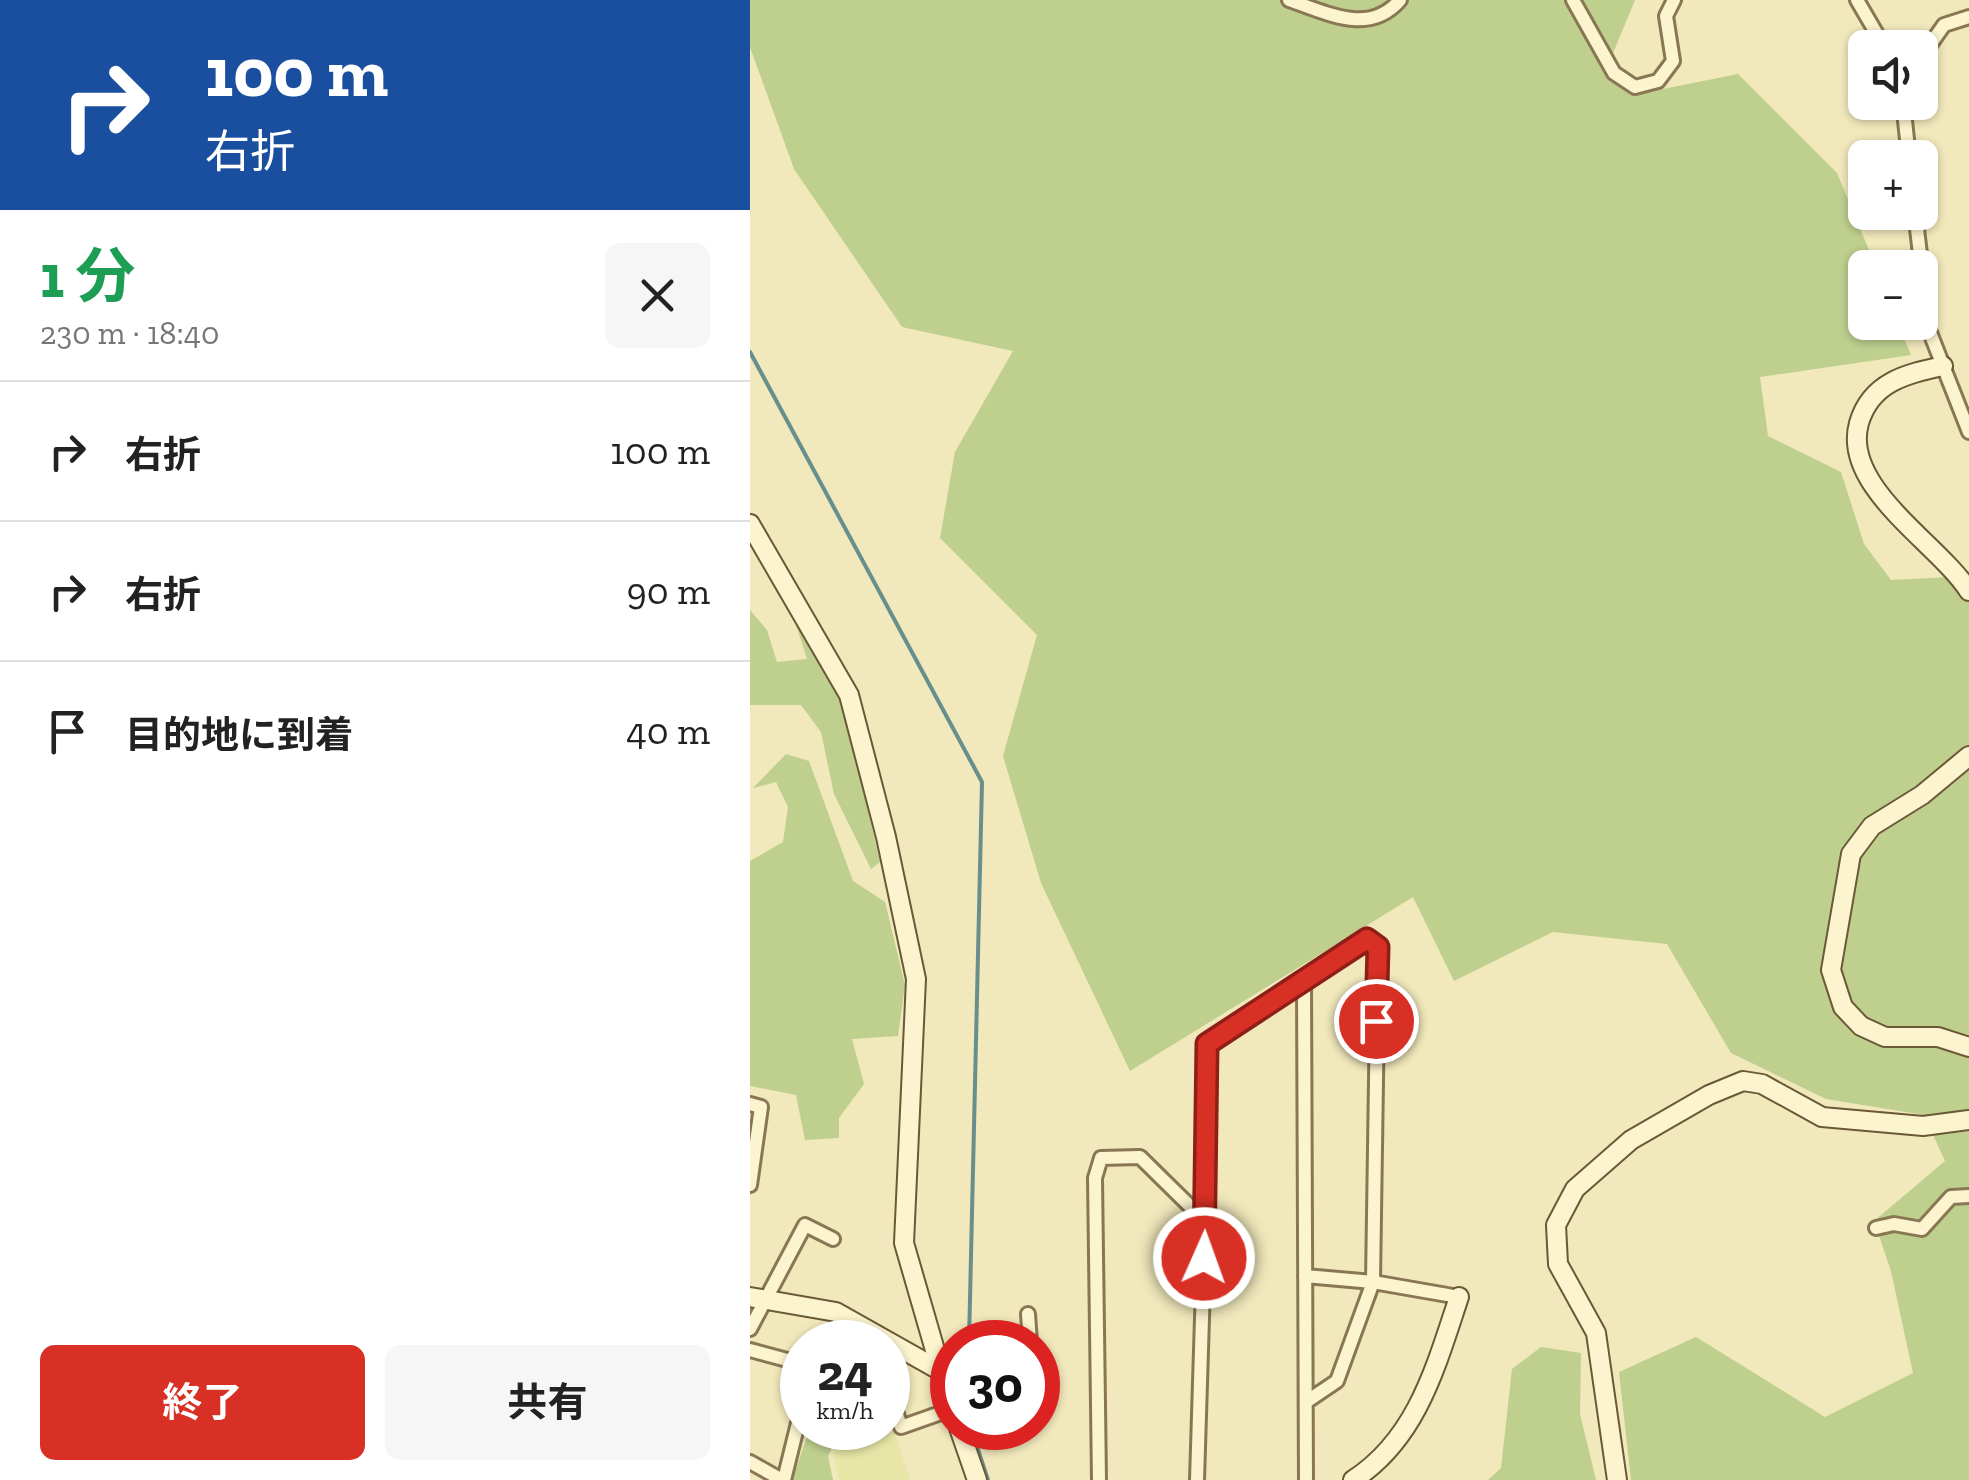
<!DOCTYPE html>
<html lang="ja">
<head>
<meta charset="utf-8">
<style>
	:root { --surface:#fff; --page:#f6f6f6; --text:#222; --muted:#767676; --line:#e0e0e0; --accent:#d93025 }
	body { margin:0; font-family:"Zilla Slab","Noto Sans JP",serif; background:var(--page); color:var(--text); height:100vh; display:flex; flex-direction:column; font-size:38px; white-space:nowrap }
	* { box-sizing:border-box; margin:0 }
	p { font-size:32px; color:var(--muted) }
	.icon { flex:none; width:55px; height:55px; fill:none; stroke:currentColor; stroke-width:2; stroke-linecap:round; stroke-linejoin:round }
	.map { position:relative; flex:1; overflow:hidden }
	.side { display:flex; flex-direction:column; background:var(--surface); width:750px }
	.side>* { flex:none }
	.banner { background:#1a4fa0; color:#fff; overflow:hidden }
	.fabs { position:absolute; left:1098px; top:30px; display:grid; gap:20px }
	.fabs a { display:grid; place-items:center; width:90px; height:90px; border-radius:15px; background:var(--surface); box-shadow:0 2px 8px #0004; font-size:50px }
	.speed { position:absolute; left:30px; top:1320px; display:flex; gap:20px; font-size:50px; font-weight:700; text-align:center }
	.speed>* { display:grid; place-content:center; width:130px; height:130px; border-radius:50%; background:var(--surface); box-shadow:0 2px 8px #0004; line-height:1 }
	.speed small { font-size:25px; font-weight:400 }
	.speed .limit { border:15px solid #d22; background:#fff; color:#111 }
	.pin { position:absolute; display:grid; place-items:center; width:85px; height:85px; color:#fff; margin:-42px; border:5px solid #fff; border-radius:50%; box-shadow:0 2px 10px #0007 }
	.me { position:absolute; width:110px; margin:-55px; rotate:2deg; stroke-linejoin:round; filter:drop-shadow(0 0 8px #0008) }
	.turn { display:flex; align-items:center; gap:35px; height:210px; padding:0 40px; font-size:45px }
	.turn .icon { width:130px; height:130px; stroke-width:2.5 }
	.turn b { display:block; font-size:70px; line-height:85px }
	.round { display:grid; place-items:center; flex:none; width:105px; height:105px; border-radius:15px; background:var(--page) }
	.head { display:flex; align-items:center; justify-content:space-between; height:170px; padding:0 40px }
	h1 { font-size:60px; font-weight:700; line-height:75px; color:#1e9e55 }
	.action { display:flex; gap:20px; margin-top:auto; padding:20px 40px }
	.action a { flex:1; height:115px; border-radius:15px; background:var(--accent); color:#fff; font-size:40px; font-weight:700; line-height:115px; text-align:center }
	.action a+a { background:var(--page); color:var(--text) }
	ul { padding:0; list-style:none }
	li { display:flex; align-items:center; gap:30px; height:140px; padding:0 40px; border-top:2px solid var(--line) }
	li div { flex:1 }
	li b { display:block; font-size:38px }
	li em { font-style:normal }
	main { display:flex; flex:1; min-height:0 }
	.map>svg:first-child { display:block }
</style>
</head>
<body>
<main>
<section class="side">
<div class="banner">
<div class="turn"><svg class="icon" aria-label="right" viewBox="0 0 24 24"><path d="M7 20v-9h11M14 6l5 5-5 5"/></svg><div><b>100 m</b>右折</div></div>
</div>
<div class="head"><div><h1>1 分</h1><p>230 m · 18:40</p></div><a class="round"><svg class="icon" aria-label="close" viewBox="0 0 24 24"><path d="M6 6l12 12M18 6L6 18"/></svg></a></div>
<ul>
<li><svg class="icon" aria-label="right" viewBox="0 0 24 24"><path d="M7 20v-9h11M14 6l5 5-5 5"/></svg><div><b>右折</b></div><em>100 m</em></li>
<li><svg class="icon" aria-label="right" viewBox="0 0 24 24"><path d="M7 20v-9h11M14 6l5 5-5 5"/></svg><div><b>右折</b></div><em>90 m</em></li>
<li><svg class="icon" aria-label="arrive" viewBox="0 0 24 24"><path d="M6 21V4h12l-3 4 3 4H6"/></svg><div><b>目的地に到着</b></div><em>40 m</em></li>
</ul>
<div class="action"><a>終了</a><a>共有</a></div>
</section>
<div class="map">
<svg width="1219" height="1480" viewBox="0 0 1219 1480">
	<rect width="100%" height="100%" fill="#f1e8bb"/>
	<path fill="#e7e6a7" d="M143 1428 160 1480H89L83 1452Z"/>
	<path fill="#becf8e" d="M0 0H885L856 70 883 95 988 74 1087 173 1126 267 1115 268V322L1148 323 1161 355 1010 377 1018 436 1091 472 1114 544 1141 580 1219 576V1480H881L869 1372 946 1337 1075 1417 1163 1373 1141 1271 1124 1221 1195 1161 1174 1115 1076 1099 981 1053 917 944 803 932 704 981 663 897 380 1071 291 883 253 756 287 635 190 538 205 452 263 351 152 327 44 169 0 47Z
		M0 610 17 630 27 662 57 659 42 612 92 699 130 862 121 869 84 794 71 732 51 705H0Z
		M36 754 59 761 103 881 135 902 155 985 148 1036 102 1039 114 1084 89 1118V1138L55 1140 46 1095 0 1086V861L33 842 38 807 26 782 3 788Z
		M791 1347 831 1353 830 1414 846 1480H738L751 1468 762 1369Z
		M60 1428H95L98 1439 85 1442 78 1456 83 1480H42Z"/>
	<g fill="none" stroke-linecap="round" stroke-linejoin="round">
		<path stroke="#678f8b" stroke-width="4" d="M0 352 232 782 219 1342
			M221 1428 238 1480"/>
		<defs>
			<path id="street" d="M539 0C578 13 619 36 650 0
				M823 0 864 73 885 87 908 81 923 61 916 16 924 0
				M1107 0 1135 48
				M1170 59 1194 25 1219 17
				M1153 102 1159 158
				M1165 212 1179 330 1219 432
				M554 981 556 1480
				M0 1104 11 1107 0 1185
				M455 1221 457 1044 617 939 628 947 623 1282 587 1381 556 1402
				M1126 1228 1144 1224 1172 1229 1201 1197 1219 1196
				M555 1276 623 1282 709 1297
				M278 1314 280 1342
				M0 1329 55 1225 83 1239
				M0 1350 52 1364
				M141 1395 151 1427 202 1409
				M0 1462 32 1480
				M34 1480 52 1407
				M349 1480 345 1178 351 1158 390 1157 455 1221 447 1480"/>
			<path id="secondary" d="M1193 366C1156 374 1121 382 1109 423 1091 487 1188 543 1219 591
				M0 524 99 695 136 837 166 979 154 1243 202 1409
				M1219 756 1172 795 1122 826 1101 854 1081 970 1093 1007 1111 1026 1135 1037H1188L1219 1047
				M0 1297 86 1312 189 1370
				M209 1428 227 1480
				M603 1480C667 1439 686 1366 709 1297
				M867 1480 846 1333 808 1264 806 1225 825 1189 881 1140 959 1095 993 1081 1012 1084 1072 1117 1173 1126 1219 1120"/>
		</defs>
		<use href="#street" stroke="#897754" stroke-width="18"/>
		<use href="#secondary" stroke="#6a5837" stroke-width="22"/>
		<use href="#street" stroke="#fbf4ce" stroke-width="12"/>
		<use href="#secondary" stroke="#fbf4ce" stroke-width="18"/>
	</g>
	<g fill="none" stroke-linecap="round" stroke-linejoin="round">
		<defs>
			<path id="route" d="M454 1258 457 1044 617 939 628 947 626 1021"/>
		</defs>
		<use href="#route" stroke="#8d1f18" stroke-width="25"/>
		<use href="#route" stroke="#d93025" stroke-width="18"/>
	</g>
</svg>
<div class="fabs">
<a><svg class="icon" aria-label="sound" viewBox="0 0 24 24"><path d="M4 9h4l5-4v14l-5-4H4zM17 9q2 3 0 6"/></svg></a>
<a>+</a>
<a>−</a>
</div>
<div class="speed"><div>24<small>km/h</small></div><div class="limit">30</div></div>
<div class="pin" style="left:626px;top:1021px;background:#d93025"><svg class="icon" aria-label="arrive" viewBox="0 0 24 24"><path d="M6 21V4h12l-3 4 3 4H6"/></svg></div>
<svg class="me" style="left:454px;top:1258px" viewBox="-20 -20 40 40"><circle r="17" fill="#d93025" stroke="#fff" stroke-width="3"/><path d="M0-11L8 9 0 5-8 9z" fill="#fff"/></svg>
</div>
</main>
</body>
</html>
